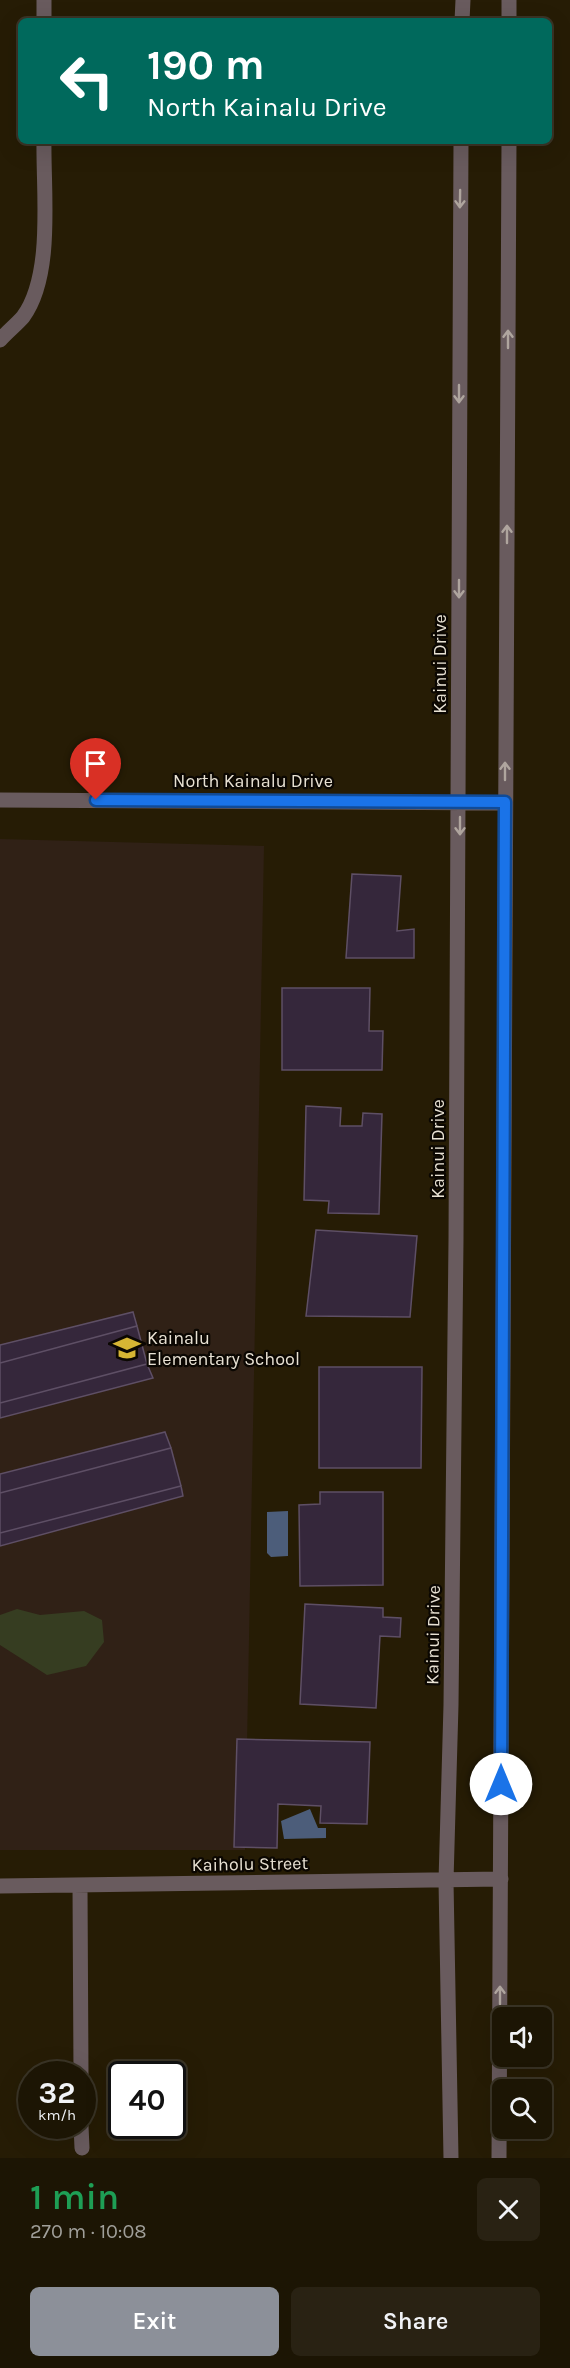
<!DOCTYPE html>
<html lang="en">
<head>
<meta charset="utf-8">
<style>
	:root { --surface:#1c1504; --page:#292213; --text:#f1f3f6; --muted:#a09f9a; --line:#3a3426; --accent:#8c9099 }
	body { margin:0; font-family:Karla,sans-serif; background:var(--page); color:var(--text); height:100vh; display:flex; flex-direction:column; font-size:22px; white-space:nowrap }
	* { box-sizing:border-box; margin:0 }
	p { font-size:20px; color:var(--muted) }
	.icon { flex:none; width:33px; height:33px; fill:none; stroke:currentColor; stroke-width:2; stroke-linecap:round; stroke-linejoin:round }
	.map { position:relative; height:2158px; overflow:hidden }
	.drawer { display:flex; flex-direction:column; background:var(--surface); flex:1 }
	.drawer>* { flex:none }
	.guide { position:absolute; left:18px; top:18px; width:534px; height:126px; border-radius:9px; box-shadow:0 6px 24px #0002,0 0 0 2px var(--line); background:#00695c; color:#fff; overflow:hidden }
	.fabs { position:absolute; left:492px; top:2007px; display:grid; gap:12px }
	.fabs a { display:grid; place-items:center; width:60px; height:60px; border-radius:9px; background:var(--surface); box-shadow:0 6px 24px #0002,0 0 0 2px var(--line); font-size:30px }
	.speed { position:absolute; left:18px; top:2061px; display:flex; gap:12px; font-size:30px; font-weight:700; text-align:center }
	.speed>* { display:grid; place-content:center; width:78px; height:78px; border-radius:50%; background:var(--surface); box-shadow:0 6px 24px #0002,0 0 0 2px var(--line); line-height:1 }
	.speed small { font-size:15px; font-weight:400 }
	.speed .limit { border:3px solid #111; border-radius:9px; background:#fff; color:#111 }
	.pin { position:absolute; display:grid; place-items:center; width:51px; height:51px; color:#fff; margin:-62px -26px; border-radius:50% 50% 50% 0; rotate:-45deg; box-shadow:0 0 6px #0007 }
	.pin .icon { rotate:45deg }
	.me { position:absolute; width:66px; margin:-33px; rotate:0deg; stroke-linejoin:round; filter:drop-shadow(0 0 4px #0008) }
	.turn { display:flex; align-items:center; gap:21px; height:126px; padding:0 30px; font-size:27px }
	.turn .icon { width:78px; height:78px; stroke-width:2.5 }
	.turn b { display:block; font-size:42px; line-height:51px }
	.round { display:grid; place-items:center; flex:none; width:63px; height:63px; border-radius:9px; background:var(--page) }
	.summary { display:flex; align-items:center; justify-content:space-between; height:102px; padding:0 30px }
	h1 { font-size:36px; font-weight:600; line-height:45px; color:#1e9e55 }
	.primary-button { display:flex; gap:12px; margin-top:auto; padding:12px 30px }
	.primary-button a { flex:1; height:69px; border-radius:9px; background:var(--accent); color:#fff; font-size:24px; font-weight:600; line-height:69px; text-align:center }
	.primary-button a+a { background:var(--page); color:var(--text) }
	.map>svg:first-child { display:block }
</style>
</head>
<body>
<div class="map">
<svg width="570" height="2158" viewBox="0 0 570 2158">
	<rect width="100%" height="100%" fill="#261c05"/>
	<path fill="#302116" d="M0 839 264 846 245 1850H0Z"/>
	<path fill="#363d21" d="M17 1609 40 1615 84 1611 102 1620 104 1642 86 1666 47 1675 0 1645V1615Z"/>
	<path fill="#4c5d7a" d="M288 1511V1556L271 1557 267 1553V1512Z
		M310 1809 318 1828H326V1838L284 1839 281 1821Z"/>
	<path fill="#35273b" stroke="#5e4f65" stroke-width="1.5" d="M352 874 401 876 397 931 414 929V958H346Z
		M282 988H370L369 1031H383L382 1070H282Z
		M306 1106 341 1108 340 1126H362L363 1113 382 1114 379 1214 328 1213 329 1201 304 1200Z
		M316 1230 417 1236 410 1317 306 1316Z
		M133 1312 137 1326 0 1363V1345Z
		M137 1326 147 1364 0 1403V1363Z
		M147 1364 153 1378 0 1418V1403Z
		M319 1367H422L421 1468H319Z
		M165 1432 171 1448 0 1493V1474Z
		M171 1448 181 1486 0 1533V1493Z
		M181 1486 183 1496 0 1546V1533Z
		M320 1492H383V1585L300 1586 299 1505 320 1504Z
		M305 1604 383 1608V1617L401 1618 400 1637 380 1636 376 1708 300 1704Z
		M237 1739 370 1742 367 1824 320 1823 321 1806 278 1804 277 1848 234 1847Z"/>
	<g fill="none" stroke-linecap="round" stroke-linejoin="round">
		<path stroke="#695b5e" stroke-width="15" d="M44 21V0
			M462 21 463 0
			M509 21V0
			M0 340C7 332 16 325 23 317 54 275 43 191 44 141
			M0 800 505 803
			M0 1886 501 1879
			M80 1886 81 2074
			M81 2126 82 2148
			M451 2158 446 1881 451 1705 456 1240 461 141
			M499 2158 509 141"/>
	</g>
	<defs><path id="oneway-shaft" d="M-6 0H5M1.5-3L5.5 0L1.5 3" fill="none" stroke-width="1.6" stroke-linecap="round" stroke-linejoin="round" transform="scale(1.5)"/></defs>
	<g stroke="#afa59e">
		<use href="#oneway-shaft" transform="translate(460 199) rotate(91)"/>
		<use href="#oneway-shaft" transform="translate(508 339) rotate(-90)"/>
		<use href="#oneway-shaft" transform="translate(459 394) rotate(90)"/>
		<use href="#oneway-shaft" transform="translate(507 534) rotate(-90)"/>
		<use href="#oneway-shaft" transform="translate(459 589) rotate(90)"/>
		<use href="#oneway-shaft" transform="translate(505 771) rotate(-90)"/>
		<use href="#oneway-shaft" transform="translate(460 826) rotate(90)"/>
		<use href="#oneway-shaft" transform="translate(500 1995) rotate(-90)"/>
	</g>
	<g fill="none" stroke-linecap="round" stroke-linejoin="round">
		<defs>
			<path id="route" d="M96 800 505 802 501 1784"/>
		</defs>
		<use href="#route" stroke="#114b97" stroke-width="15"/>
		<use href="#route" stroke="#1a73e8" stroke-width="10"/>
	</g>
	<defs>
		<symbol id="school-bare" viewBox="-9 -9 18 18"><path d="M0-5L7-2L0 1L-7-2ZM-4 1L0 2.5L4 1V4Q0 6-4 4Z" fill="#d6b534" stroke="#0b0702" stroke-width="2.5" paint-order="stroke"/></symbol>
	</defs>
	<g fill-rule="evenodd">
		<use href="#school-bare" x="108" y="1329" width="38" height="38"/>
	</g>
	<g text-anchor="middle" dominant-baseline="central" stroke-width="4.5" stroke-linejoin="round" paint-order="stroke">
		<g font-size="18" fill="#e8e1d3" stroke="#0b0702">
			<text transform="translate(440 664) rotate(-90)">Kainui Drive</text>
			<text x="253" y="781">North Kainalu Drive</text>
			<text transform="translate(438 1149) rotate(-90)">Kainui Drive</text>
			<text transform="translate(433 1635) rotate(-89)">Kainui Drive</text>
			<text transform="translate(250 1864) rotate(-1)">Kaiholu Street</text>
		</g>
		<g font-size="18" fill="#e8e1d3" stroke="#0b0702" text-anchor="start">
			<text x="147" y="1338">Kainalu<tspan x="147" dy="21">Elementary School</tspan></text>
		</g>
	</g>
</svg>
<div class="fabs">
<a><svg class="icon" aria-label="sound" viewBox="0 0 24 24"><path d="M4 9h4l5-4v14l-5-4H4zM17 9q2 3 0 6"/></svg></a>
<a><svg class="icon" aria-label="search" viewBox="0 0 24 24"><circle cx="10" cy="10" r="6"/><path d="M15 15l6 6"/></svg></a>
</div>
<div class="speed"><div>32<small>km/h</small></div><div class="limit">40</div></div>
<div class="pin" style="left:96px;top:800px;background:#d93025"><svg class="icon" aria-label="arrive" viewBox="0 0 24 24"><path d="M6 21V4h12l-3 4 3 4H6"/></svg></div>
<svg class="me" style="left:501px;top:1784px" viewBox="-20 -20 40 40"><circle r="19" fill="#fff"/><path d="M0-13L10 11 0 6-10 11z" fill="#1a73e8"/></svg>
<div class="guide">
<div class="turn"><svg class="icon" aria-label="left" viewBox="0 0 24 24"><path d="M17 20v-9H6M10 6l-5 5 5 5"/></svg><div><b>190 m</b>North Kainalu Drive</div></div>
</div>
</div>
<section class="drawer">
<div class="summary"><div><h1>1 min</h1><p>270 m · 10:08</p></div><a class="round"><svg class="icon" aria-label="close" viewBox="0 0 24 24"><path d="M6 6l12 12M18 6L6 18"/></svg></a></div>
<div class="primary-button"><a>Exit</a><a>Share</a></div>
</section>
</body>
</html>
